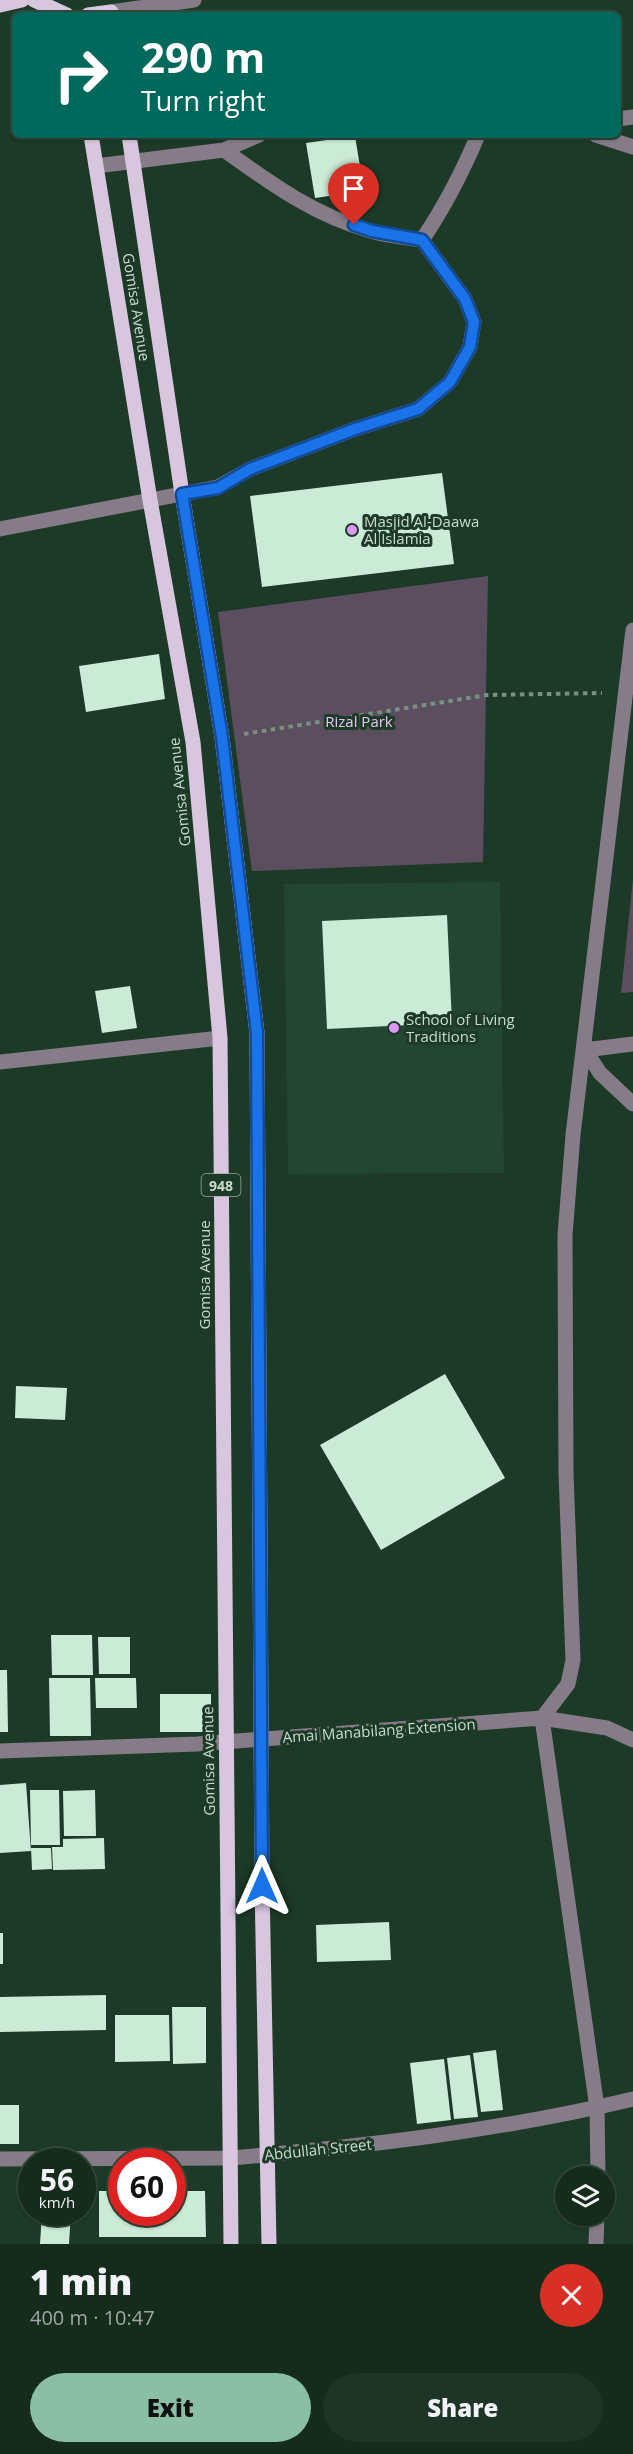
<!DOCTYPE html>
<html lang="en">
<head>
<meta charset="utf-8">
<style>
	:root { --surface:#152c1d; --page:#1e3426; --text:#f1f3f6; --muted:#9da7a4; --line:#34483b; --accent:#8abfa5 }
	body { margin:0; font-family:"Open Sans",sans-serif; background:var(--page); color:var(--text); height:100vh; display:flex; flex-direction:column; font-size:22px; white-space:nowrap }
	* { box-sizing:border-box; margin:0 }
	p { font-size:20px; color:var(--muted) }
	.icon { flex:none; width:33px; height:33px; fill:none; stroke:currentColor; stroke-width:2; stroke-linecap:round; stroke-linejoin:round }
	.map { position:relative; height:2244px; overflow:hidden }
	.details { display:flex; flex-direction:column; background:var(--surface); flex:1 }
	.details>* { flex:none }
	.banner { position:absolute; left:12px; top:12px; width:609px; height:126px; border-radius:9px; box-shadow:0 2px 4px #0004,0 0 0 2px var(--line); background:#00695c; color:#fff; overflow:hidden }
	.tools { position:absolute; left:555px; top:2166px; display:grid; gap:12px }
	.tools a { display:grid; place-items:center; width:60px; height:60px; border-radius:50%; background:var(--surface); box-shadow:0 2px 4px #0004,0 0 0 2px var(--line); font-size:30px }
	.speed { position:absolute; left:18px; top:2148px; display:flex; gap:12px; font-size:30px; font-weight:700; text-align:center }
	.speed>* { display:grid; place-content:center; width:78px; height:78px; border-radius:50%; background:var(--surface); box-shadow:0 2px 4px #0004,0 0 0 2px var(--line); line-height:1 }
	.speed small { font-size:15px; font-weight:400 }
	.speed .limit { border:9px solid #d22; background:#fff; color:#111 }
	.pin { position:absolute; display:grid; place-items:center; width:51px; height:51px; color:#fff; margin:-62px -26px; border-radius:50% 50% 50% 0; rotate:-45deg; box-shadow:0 0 6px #0007 }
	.pin .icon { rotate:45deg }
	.me { position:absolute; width:66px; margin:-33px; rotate:0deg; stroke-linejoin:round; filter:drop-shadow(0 0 4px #0008) }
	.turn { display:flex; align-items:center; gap:21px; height:126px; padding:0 30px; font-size:27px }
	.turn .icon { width:78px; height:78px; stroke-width:2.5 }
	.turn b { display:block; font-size:42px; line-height:51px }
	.round { display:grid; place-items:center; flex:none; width:63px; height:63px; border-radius:32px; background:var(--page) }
	.headline { display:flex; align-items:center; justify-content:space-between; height:102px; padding:0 30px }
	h1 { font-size:36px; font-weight:800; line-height:45px }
	.primary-button { display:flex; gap:12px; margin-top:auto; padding:12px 30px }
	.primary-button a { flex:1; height:69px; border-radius:36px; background:var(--accent); color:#111; font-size:24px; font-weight:800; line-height:69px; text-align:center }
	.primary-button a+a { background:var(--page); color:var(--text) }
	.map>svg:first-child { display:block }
</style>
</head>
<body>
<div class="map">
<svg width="633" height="2244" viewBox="0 0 633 2244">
	<rect width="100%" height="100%" fill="#1c3a27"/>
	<path fill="#224631" d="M500 882 504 1173 288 1174 284 884Z"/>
	<path fill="#5b4e5f" d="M488 576 483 862 252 871 218 612Z
		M633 879V992L621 993Z"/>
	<path fill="#caebd5" d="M355 136 364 191 315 198 306 143Z
		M442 473 454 564 262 587 250 496Z
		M159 654 165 699 86 712 79 666Z
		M447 915 452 1023 327 1029 322 921Z
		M130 986 137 1028 102 1033 95 991Z
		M445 1374 505 1478 381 1550 320 1445Z
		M16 1386 67 1388 65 1420 15 1418Z
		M51 1635H92L93 1675H52Z
		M98 1637H130V1674H99Z
		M0 1670H7L8 1732H0Z
		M49 1678H90L91 1736H50Z
		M95 1678H136L137 1708H96Z
		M160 1694H211V1732H160Z
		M26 1783 31 1851 0 1853V1785Z
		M30 1790H59L60 1845H31Z
		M95 1790 96 1836H64L63 1791Z
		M104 1838 105 1869 53 1870 52 1847H63V1839Z
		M31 1848H51L52 1869 32 1870Z
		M389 1922 391 1960 317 1962 316 1925Z
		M0 1933H3V1964H0Z
		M106 1995V2030L0 2032V1997Z
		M172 2007H206V2063L173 2064Z
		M115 2015H169L170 2061 115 2062Z
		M496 2050 503 2110 481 2112 473 2053Z
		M470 2055 478 2117 454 2119 447 2058Z
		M444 2059 451 2120 417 2124 410 2063Z
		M0 2105H19V2144H0Z
		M99 2191H122V2212H172V2191H205L206 2237H99Z
		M42 2212H71L69 2244H40Z"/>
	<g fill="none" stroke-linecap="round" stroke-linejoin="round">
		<path stroke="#799081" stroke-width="4" stroke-dasharray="4.5 4.5" stroke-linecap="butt" d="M244 734 487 695 602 693"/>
		<path stroke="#857c88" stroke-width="15" d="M111 12 194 0
			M618 119 633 117
			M596 135 633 147
			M96 166 224 150 259 135
			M422 240C445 206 462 173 478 135
			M0 529 218 487 250 469 355 429 418 409 450 382 470 347 474 322 465 299 422 240C405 237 387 236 371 231 315 216 270 183 224 150
			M633 1044 585 1050 600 1073 633 1104
			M0 1062 220 1038
			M0 1751 197 1744 542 1718 607 1728 633 1740
			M0 2159 230 2158C367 2146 498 2131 633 2099
			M598 2176 597 2108 542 1718 568 1684 573 1660 566 1473 565 1235 573 1135 633 630
			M596 2244 597 2216"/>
		<path stroke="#d8c5de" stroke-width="15" d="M34 0 67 15
			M0 5 22 0
			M88 15 111 12
			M91 135 150 500 193 742 220 1038 231 2244
			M129 135 182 494 222 737 257 1033 262 1886 269 2244"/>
	</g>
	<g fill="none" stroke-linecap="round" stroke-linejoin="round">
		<defs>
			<path id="route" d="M262 1886 257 1033 222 737 182 494 218 488 250 469 355 429 418 409 450 382 470 347 474 322 465 299 422 240 372 231 354 225"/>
		</defs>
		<use href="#route" stroke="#114b97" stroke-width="15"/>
		<use href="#route" stroke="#1a73e8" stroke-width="10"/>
	</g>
	<g fill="#de98f2" stroke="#1c3a27" stroke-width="2">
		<circle cx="352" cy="530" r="6"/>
		<circle cx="394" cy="1028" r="6"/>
	</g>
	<g text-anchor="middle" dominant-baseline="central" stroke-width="6" stroke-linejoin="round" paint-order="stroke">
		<rect fill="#1c3a27" stroke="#96aa9d" stroke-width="1.5" x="201.5" y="1174" width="39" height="22" rx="4.5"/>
		<g font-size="14" font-weight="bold" fill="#cadacf">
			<text x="221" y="1185">948</text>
		</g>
		<g font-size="15" fill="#cadacf" stroke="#1c3a27">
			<text transform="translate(137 307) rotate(81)">Gomisa Avenue</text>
			<text transform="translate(179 792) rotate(-96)">Gomisa Avenue</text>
			<text transform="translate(204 1275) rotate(-90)">Gomisa Avenue</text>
			<text transform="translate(379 1730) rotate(-4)">Amai Manabilang Extension</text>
			<text transform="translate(208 1761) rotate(-91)">Gomisa Avenue</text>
			<text transform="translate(318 2149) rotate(-6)">Abdullah Street</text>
		</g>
		<g font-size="15" fill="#cadacf" stroke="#1c3a27" text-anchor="start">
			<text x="364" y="521">Masjid Al-Daawa<tspan x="364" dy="17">Al Islamia</tspan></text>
			<text x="406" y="1019">School of Living<tspan x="406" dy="17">Traditions</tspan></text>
		</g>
		<g font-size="15" fill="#e8c3f3" stroke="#1c3a27">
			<text x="359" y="721">Rizal Park</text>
		</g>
	</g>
</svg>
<div class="tools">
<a><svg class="icon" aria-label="layers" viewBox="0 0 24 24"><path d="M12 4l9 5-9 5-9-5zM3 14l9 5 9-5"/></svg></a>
</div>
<div class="speed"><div>56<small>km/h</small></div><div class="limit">60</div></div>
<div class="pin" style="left:354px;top:225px;background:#d93025"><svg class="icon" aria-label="arrive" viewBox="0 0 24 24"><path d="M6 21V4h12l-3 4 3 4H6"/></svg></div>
<svg class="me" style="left:262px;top:1886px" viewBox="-20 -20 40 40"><path d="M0-17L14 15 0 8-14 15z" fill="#1a73e8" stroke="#fff" stroke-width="4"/></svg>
<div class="banner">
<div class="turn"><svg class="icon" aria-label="right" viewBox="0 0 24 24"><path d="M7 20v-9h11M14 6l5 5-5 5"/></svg><div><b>290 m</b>Turn right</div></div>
</div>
</div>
<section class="details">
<div class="headline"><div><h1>1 min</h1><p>400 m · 10:47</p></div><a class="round" style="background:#d93025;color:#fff"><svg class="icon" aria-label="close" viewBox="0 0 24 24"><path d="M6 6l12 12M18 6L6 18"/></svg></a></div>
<div class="primary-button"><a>Exit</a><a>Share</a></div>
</section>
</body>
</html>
